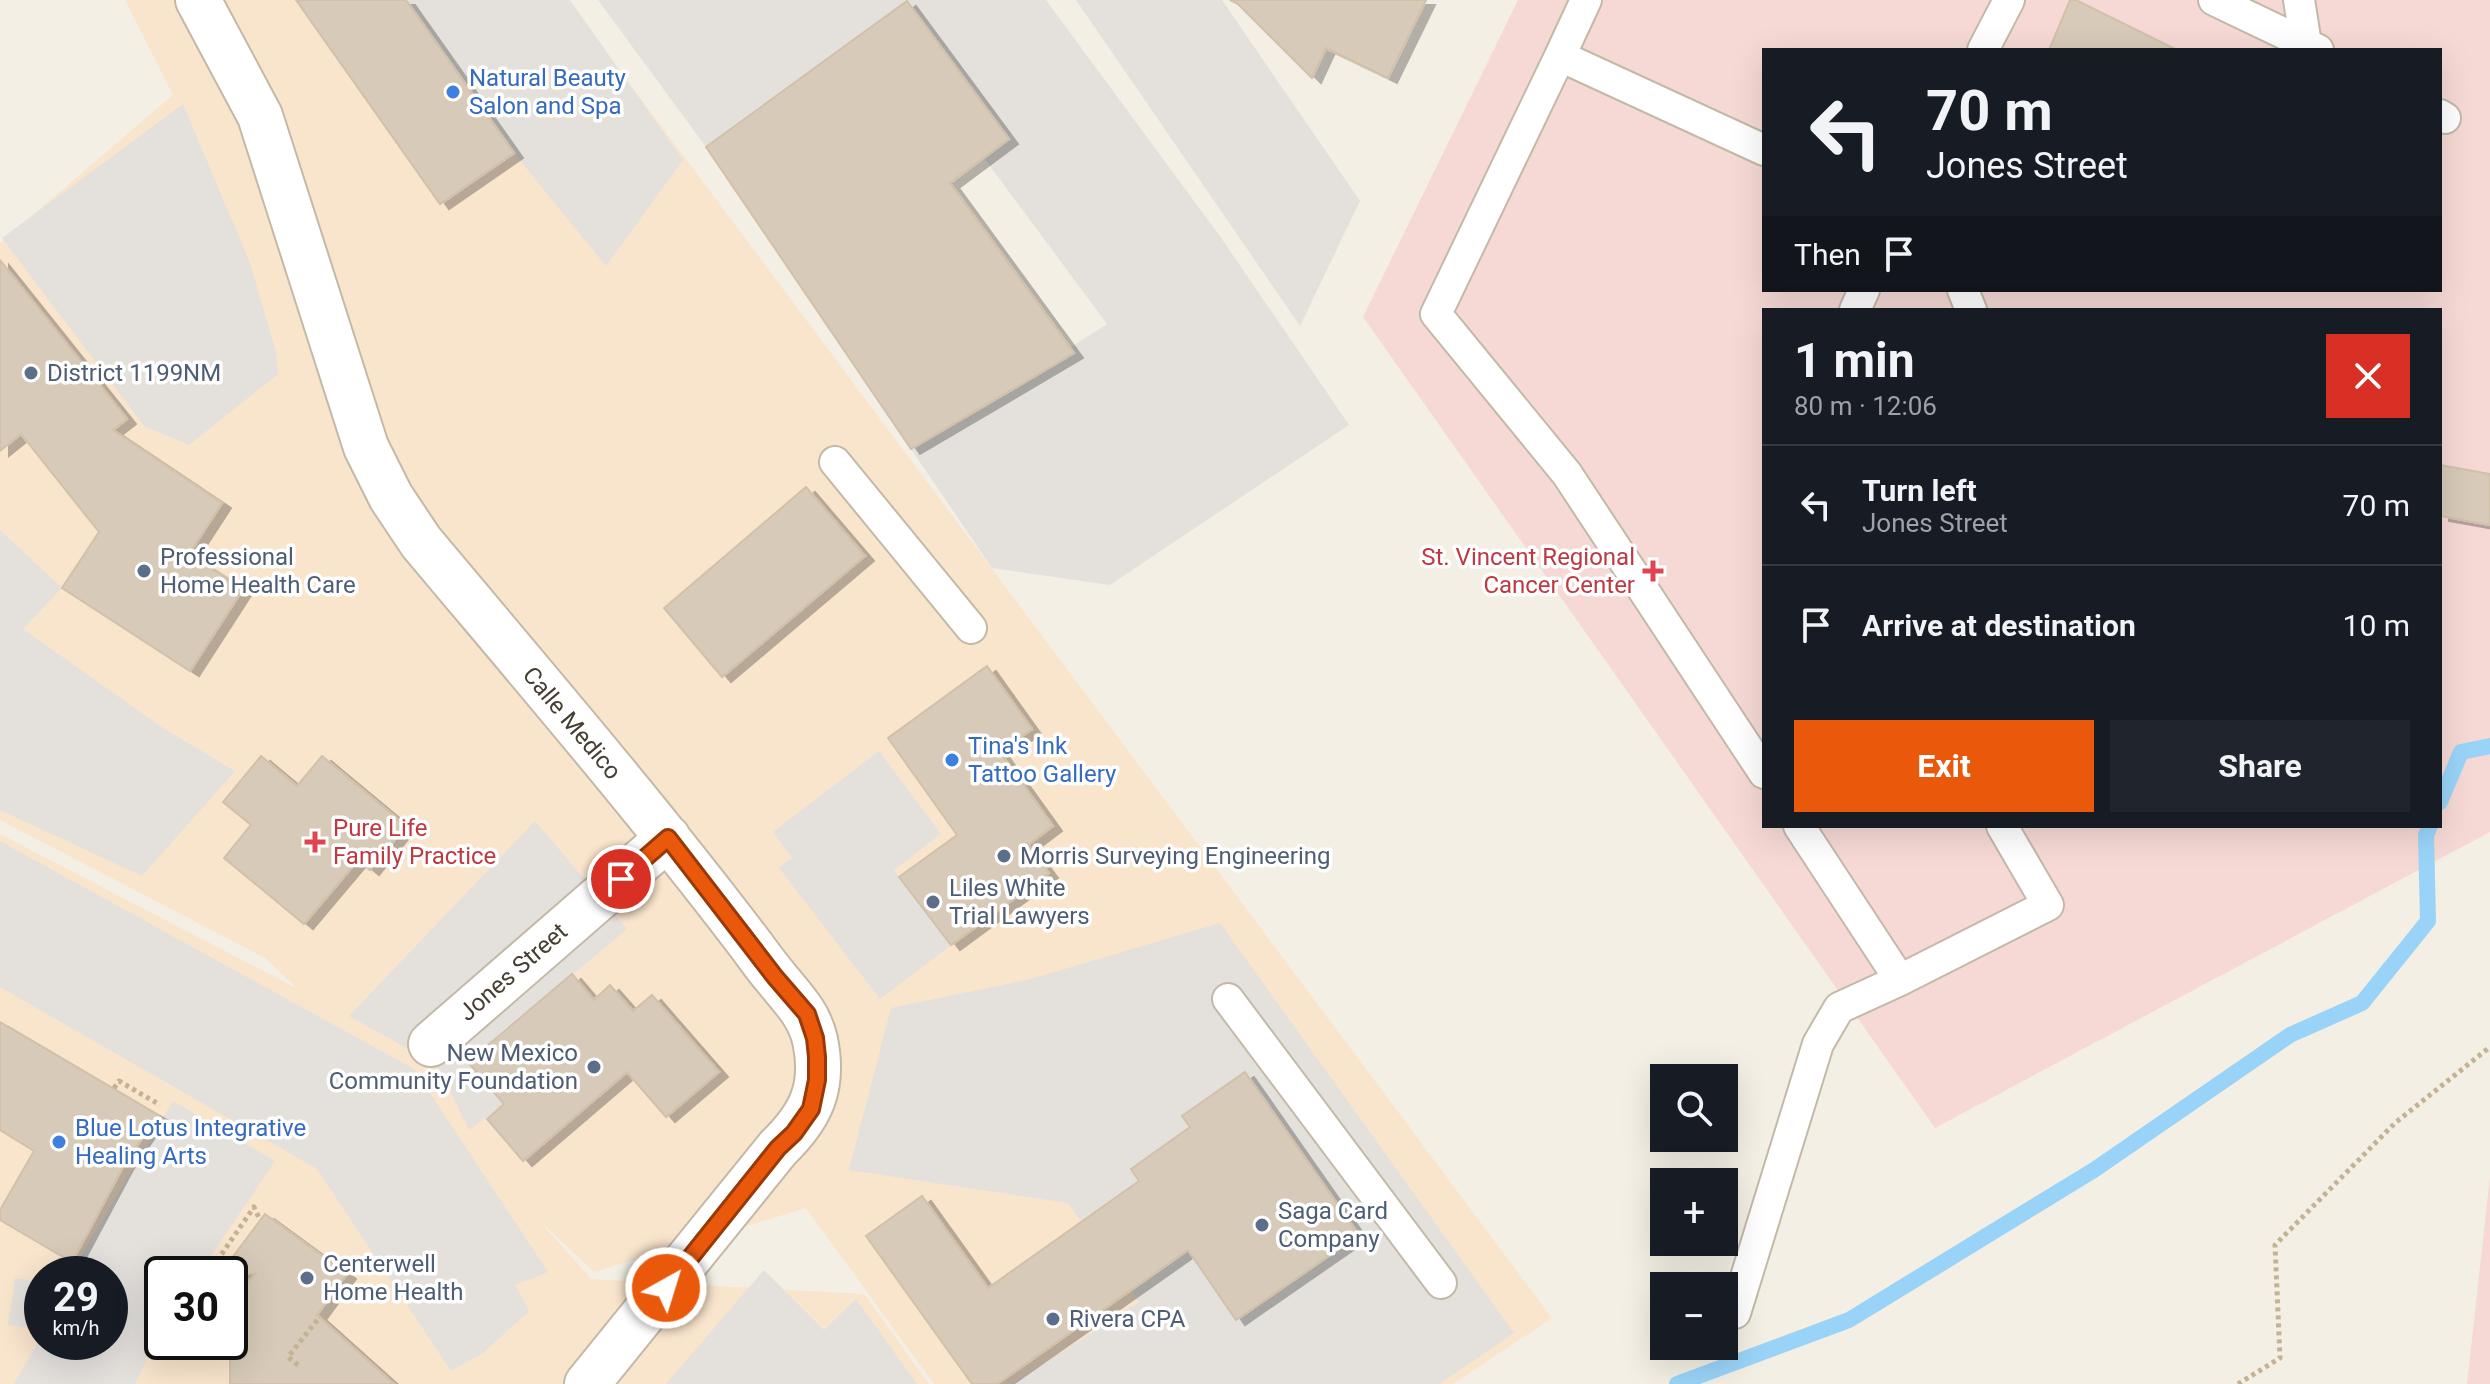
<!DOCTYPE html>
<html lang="en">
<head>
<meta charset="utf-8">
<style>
	:root { --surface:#171b24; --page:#20242c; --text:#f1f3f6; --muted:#9ea1a6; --line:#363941; --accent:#ea580c }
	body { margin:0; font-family:Roboto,sans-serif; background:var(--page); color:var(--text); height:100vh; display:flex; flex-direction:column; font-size:30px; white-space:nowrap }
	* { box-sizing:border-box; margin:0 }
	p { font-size:26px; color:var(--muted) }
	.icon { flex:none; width:44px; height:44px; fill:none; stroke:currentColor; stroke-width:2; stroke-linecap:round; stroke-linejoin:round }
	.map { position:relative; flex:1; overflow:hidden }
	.sheet { position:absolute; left:1762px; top:308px; width:680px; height:520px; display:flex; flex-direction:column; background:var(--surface); border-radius:0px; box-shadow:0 8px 32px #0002 }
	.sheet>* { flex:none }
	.banner { position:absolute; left:1762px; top:48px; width:680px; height:244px; border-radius:0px; box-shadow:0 8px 32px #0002; background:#171b24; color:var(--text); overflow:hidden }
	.buttons { position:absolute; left:1650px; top:1064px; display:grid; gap:16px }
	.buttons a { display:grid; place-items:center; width:88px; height:88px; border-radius:0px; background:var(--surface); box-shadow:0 8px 32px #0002; font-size:40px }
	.speed { position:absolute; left:24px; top:1256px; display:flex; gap:16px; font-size:40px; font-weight:700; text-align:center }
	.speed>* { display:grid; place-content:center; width:104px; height:104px; border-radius:50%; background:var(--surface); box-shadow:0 8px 32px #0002; line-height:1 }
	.speed small { font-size:20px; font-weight:400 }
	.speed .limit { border:4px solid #111; border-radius:12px; background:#fff; color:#111 }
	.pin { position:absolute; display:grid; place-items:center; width:68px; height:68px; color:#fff; margin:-34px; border:4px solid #fff; border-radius:50%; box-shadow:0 2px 8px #0007 }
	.me { position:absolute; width:88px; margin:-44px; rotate:39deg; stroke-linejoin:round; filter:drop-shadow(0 0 6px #0008) }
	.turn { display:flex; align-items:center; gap:28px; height:168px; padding:0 32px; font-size:36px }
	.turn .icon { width:104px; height:104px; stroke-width:2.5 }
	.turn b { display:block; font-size:56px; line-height:68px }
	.then { display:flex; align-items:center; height:76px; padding:0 32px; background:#0003; gap:16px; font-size:30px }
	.round { display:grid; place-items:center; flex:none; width:84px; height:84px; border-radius:0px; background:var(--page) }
	.headline { display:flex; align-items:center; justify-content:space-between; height:136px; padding:0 32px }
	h1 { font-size:48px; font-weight:700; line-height:60px }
	.button { display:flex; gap:16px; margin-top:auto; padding:16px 32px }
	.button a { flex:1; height:92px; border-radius:0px; background:var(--accent); color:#fff; font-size:32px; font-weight:700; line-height:92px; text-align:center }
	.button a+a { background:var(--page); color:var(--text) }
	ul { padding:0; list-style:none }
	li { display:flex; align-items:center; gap:24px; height:120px; padding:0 32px; border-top:2px solid var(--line) }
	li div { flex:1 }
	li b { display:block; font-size:30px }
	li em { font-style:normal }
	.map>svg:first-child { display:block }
</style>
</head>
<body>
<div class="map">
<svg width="2490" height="1384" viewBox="0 0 2490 1384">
	<defs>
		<filter id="shadow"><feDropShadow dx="9" dy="5" stdDeviation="0" flood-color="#0004"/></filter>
	</defs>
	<rect width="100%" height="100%" fill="#f4efe4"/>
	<path fill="#f9e4cc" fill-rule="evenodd" d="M125 0H567L1552 1318 1453 1384H934L806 1208 594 1272 538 1219 591 1279 864 1294 929 1384H0V834L298 989 265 958 0 820V243L173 95ZM42 1274H110V1342H42ZM162 1274H230V1342H162Z"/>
	<path fill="#f6d9d5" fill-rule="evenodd" d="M1518 0H2490V832L1935 1128 1363 317ZM1764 50H2440V290H1764ZM1764 310H2440V826H1764Z
		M2490 1176V1384H2467Z"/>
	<path fill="#e4e1dd" d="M409 0H570L683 160 606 266 514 153 407 2Z
		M598 0H1046L1222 239 1349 425 1110 585 992 568 911 449 1107 324 984 158 1009 139 906 1 706 147Z
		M1076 0H1222L1360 201 1300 326Z
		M183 104 250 263 276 352 278 374 189 445 144 426 2 238Z
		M0 530 62 588 23 629 160 726 235 771 142 876 0 810Z
		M879 751 941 834 894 870 951 945 880 999 779 868 792 858 773 832Z
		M535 821 627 929 469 1062 504 1104 469 1130 437 1065 349 1016Z
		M0 841 414 1069 548 1272 515 1285 529 1311 483 1353 451 1371 317 1169 0 987Z
		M1220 923 1514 1333 1439 1384H1012L1139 1302 1068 1203 849 1170 891 1008 1031 979Z
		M173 1101 275 1161 199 1274H162V1329L135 1384H14L42 1335V1342H110V1274H70Z
		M764 1270 824 1330 856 1299 917 1384H666Z
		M15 1278 42 1282V1329L8 1325Z"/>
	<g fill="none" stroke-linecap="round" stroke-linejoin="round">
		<path stroke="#99d4f8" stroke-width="16" d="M2440 802 2461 752 2490 746
			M1677 1384 1849 1320 2094 1170 2290 1035 2362 1003 2428 921 2426 835 2430 826"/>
	</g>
	<path fill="#d7cab8" stroke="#d2c1aa" stroke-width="2" filter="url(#shadow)" d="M296 0H406L514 153 440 204Z
		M1230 0H1426L1388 78 1326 48 1312 78 1238 4Z
		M2070 0H2076L2177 50H2049Z
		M907 1 1009 139 950 183 1074 353 911 449 706 147Z
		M0 260 127 419 113 430 222 503 189 554 243 589 190 671 62 588 99 532 21 434 0 451Z
		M2440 465 2490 474V525L2440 516Z
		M806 487 865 556 722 677 664 608Z
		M987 666 1032 729 1000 752 1053 826 1028 845 1049 873 951 945 899 877 957 835 888 738Z
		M261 756 297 786 322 756 406 826 370 870 358 860 304 924 224 858 251 825 223 802Z
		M572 974 594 1000 610 985 633 1011 652 995 719 1072 666 1117 627 1072 523 1161 487 1119 504 1104 468 1062Z
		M0 1022 158 1115 124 1165 72 1262 0 1220V1210L34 1151 0 1130Z
		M1245 1072 1359 1235 1236 1320 1188 1250 997 1384H972L866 1236 922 1196 988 1288 1139 1181 1131 1169 1190 1127 1182 1116Z
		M265 1214 347 1274 317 1315 394 1384H230V1304L255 1274H220Z"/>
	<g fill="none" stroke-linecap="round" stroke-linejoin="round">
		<defs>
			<path id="service" d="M1586 0 1560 56 1764 150
				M2214 0 2306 44
				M2299 0 2306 44 2318 50
				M1983 50 2009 0
				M1560 56 1436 314 1567 474 1764 773
				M2440 115 2445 118
				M1963 290 1971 310
				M1855 310 1864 290
				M835 462 971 628
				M1799 826 1900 980 2048 905 2002 826
				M1228 999 1441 1283
				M1735 1313 1818 1044 1839 1008 1900 980"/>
			<path id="minor" d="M198 0 260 116 366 447 391 497 421 542C530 672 641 801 744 936 755 950 765 965 777 979 793 999 809 1014 815 1040 825 1087 811 1116 778 1148L587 1384
				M431 1044 668 838"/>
		</defs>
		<use href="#service" stroke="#c3b9a8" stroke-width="34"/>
		<use href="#minor" stroke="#c3b9a8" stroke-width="48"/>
		<path stroke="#c4b295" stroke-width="5" stroke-dasharray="4 4" stroke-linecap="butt" d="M114 1088 119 1081 160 1105
			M208 1274 254 1207 260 1220
			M298 1365 288 1357 318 1319
			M2238 1384 2280 1358 2275 1245 2395 1123 2490 1047"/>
		<use href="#service" stroke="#fff" stroke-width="30"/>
		<use href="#minor" stroke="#fff" stroke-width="44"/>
	</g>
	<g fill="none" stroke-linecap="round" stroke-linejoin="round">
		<defs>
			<path id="route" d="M621 879 668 838 775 977 807 1014 815 1038 817 1057V1080L811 1109 794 1133 778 1148 666 1288"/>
		</defs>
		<use href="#route" stroke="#983908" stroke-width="20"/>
		<use href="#route" stroke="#ea580c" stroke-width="14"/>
	</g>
	<g fill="#3f7fe0" stroke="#fff" stroke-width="3">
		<circle cx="453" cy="92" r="8"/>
		<circle cx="952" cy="760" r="8"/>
		<circle cx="59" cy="1142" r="8"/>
	</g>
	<g fill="#5c6f8a" stroke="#fff" stroke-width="3">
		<circle cx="31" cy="373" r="8"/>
		<circle cx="144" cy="571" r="8"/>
		<circle cx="1004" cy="856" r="8"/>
		<circle cx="933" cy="902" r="8"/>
		<circle cx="594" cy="1067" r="8"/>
		<circle cx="1262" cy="1225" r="8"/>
		<circle cx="307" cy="1278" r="8"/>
		<circle cx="1053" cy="1319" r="8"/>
	</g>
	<g fill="#e0444e" stroke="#fff" stroke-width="3">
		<path d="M1649 559h8v8h8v8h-8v8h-8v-8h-8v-8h8z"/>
		<path d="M311 830h8v8h8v8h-8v8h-8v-8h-8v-8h8z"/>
	</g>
	<g text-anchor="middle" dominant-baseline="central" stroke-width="7" stroke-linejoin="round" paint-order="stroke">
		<g font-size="24" fill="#366cbe" stroke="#fff" text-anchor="start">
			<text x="469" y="78">Natural Beauty<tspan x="469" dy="28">Salon and Spa</tspan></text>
			<text x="968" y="746">Tina's Ink<tspan x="968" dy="28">Tattoo Gallery</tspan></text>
			<text x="75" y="1128">Blue Lotus Integrative<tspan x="75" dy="28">Healing Arts</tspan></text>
		</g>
		<g font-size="24" fill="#4e5e75" stroke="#fff" text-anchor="start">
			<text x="47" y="373">District 1199NM</text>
			<text x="160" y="557">Professional<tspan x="160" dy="28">Home Health Care</tspan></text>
			<text x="1020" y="856">Morris Surveying Engineering</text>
			<text x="949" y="888">Liles White<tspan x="949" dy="28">Trial Lawyers</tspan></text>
			<text x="578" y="1053" text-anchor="end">New Mexico<tspan x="578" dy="28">Community Foundation</tspan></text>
			<text x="1278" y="1211">Saga Card<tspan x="1278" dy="28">Company</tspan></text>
			<text x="323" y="1264">Centerwell<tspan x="323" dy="28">Home Health</tspan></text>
			<text x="1069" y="1319">Rivera CPA</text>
		</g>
		<g font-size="24" fill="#be3a42" stroke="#fff" text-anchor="end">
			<text x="1635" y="557">St. Vincent Regional<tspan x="1635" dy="28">Cancer Center</tspan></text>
			<text x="333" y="828" text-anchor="start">Pure Life<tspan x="333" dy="28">Family Practice</tspan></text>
		</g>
		<g font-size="24" fill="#473e33" stroke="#fff">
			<text transform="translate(572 723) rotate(50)">Calle Medico</text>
			<text transform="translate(513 972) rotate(-41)">Jones Street</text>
		</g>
	</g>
</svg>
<div class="buttons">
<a><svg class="icon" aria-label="search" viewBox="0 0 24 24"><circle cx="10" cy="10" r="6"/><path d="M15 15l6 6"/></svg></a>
<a>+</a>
<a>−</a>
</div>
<div class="speed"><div>29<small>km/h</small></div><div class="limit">30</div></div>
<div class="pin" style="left:621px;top:879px;background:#d93025"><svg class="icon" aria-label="arrive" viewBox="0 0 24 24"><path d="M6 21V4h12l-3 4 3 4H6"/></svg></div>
<svg class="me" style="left:666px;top:1288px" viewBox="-20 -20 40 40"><circle r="17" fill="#ea580c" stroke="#fff" stroke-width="3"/><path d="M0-11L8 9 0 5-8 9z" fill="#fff"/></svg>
<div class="banner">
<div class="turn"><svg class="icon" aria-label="left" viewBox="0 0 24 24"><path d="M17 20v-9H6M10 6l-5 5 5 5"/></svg><div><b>70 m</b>Jones Street</div></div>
<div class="then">Then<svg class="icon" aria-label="arrive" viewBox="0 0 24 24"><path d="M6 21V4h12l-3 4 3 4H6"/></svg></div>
</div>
<section class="sheet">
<div class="headline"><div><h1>1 min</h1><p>80 m · 12:06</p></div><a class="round" style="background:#d93025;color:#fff"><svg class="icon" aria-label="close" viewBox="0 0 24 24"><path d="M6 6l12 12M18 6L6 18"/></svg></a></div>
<ul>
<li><svg class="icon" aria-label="left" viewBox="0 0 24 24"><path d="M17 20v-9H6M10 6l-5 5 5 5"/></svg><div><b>Turn left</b><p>Jones Street</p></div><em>70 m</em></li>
<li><svg class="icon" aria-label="arrive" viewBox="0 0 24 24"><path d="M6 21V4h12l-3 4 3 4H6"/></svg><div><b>Arrive at destination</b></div><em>10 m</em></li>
</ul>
<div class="button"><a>Exit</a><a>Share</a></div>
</section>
</div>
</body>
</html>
